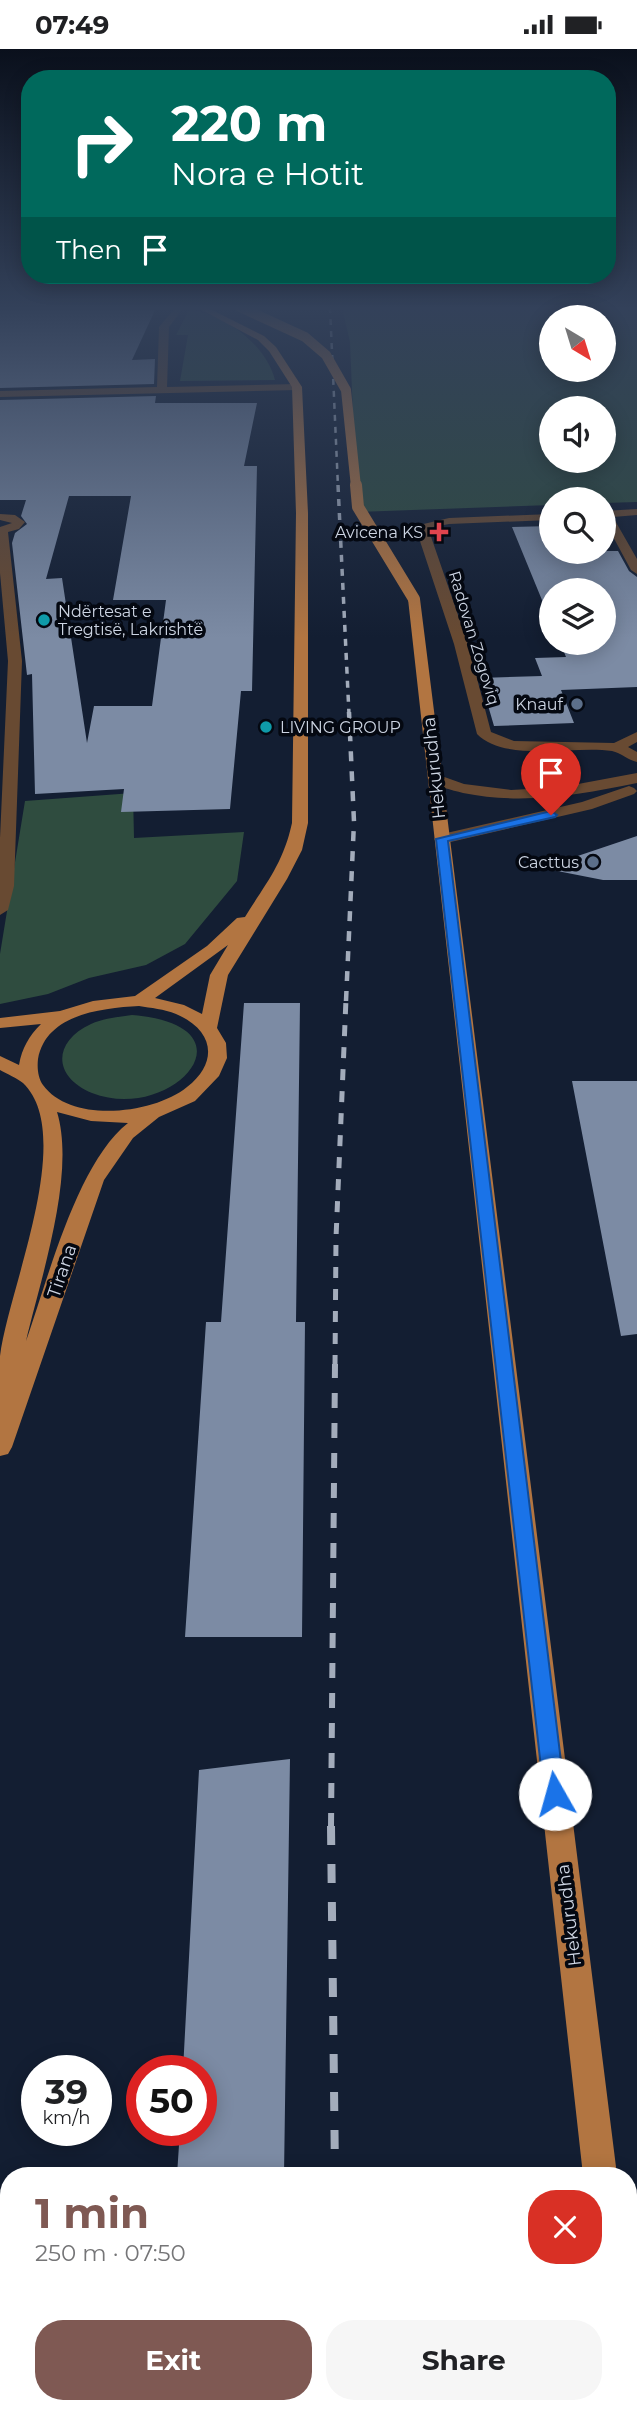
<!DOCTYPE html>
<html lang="en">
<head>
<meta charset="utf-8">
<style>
	:root { --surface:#fff; --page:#f6f6f6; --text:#202124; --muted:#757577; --accent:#7f5953 }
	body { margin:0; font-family:Montserrat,sans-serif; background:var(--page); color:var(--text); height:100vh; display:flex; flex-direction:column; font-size:26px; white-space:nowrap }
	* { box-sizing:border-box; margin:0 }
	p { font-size:23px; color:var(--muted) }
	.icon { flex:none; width:38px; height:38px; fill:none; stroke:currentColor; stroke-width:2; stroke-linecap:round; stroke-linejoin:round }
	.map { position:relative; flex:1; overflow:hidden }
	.panel { position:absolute; left:0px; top:2118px; width:637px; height:247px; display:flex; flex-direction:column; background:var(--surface); border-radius:28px 28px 0 0; box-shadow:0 4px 18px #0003 }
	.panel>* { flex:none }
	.hud { position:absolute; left:21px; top:21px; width:595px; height:214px; border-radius:28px; box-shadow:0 4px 18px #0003; background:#00695c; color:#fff; overflow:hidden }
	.needle { width:46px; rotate:142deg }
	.controls { position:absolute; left:539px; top:256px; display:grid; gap:14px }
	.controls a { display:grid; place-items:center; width:77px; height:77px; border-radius:50%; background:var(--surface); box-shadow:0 4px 18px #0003; font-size:35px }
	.speed { position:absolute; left:21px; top:2006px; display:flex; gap:14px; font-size:35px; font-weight:700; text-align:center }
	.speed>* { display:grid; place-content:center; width:91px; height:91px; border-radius:50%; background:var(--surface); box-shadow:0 4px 18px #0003; line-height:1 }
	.speed small { font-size:18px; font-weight:400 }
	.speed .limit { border:10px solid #d22; background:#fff; color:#111 }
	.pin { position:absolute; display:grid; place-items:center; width:60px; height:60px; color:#fff; margin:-72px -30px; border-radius:50% 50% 50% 0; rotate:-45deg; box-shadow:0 0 7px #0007 }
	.pin .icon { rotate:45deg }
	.me { position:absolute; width:77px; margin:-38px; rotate:353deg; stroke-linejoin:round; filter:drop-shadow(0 0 5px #0008) }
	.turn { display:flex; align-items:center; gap:24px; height:147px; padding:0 35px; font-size:32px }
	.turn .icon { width:91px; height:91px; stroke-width:2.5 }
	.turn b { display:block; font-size:49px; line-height:60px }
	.then { display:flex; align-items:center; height:66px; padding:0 35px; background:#0003; gap:14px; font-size:26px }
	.round { display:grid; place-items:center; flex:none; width:74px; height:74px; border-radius:28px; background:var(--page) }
	.head { display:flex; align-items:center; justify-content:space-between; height:119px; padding:0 35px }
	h1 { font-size:42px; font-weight:700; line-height:52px; color:var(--accent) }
	.action { display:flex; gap:14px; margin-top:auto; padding:14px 35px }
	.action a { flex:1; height:80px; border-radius:28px; background:var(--accent); color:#fff; font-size:28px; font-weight:700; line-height:80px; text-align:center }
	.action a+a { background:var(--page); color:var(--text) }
	.status { display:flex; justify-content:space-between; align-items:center; height:49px; padding:0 35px; background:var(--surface); direction:ltr }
	.status svg { height:19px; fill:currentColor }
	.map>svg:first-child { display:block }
</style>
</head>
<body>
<div class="status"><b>07:49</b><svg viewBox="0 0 49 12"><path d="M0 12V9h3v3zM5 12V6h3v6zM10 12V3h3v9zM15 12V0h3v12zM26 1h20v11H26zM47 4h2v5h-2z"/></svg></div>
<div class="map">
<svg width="637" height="2364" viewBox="0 0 637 2364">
	<rect width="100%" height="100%" fill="#131e32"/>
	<path fill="#2f4c3f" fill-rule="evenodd" d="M342 258H637V453L604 454V450H551V456L357 463 350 293ZM551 268H604V320H551ZM551 359H604V411H551Z
		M192 261C227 267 266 296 275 331L180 332 188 286H176L188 263Z
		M133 744 134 789 244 783 237 832 185 895 146 916 89 929 48 945 0 955V905L25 752Z
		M132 966C261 977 171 1075 92 1044 53 1028 52 993 91 975 104 969 118 968 132 966Z"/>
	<path fill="#7c8ba4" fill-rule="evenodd" d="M0 258 156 259 132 311 155 310 154 335 0 339Z
		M156 347 155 354H257L244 417H257L252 642H241L230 760 121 763 124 740 35 745 32 625 27 626 12 494 15 484 27 475 21 467 26 451H0V351ZM69 447H131L113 551H166L152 657H94L87 694 62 529 46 530Z
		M551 477V502H618L629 522 637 528V638L561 641 574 674 494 677 480 629 542 627 535 609 566 608 560 593H604V541H551V573L512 478Z
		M637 787V831H603L542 819Z
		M244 954H300L296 1273H305L302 1588H185L206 1273H221Z
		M572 1032H637V1285L621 1287Z
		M290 1710 284 2126H177L180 2081H201V2021H183L199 1721Z"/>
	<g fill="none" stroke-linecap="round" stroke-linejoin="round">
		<path fill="#684a32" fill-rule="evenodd" d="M176 258H184L169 278 167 338 297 335 302 338 297 341 0 348V342L157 338 159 278Z
			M637 460V466L613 468 637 510V525L631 521 604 471V462Z
			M0 465 15 466 25 473 19 480 8 483 22 612 14 837 8 861 0 866V789L8 612 0 524V478L12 474 0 471Z
			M551 465V471L449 475 428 479 468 595 491 683 514 692 614 694 637 683V693L628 698 637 703V713C628 711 621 704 612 702 575 696 505 714 477 685L454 595 415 477 449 469Z
			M637 724V734C579 746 522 756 463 744 452 741 436 738 428 730L436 725 464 735 511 741 562 738Z
			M629 737 634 739 637 742 634 745 592 760 442 795 434 790 442 785 582 753Z"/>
		<path fill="#b27541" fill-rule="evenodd" d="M196 258H206L264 287 276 298 302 338 308 464V774L302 801 287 830 228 926 217 979 226 994 227 1009 219 1027 195 1052 159 1068 133 1089 104 1131 12 1398 8 1405 0 1407C0 1374 0 1340 0 1307 8 1241 77 1086 23 1034 17 1029 7 1025 0 1021V1007L19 1016C22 999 29 987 41 975L0 979V969L60 962 93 952 135 947 207 897 237 869 245 868C266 834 283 815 292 774L296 464 292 338 269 302 258 291ZM228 896 210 926 202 965 184 956 155 949ZM139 957C151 959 164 960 176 965 214 981 219 1013 187 1038 154 1065 71 1075 43 1036 38 1029 37 1019 38 1010 46 965 102 959 139 957ZM57 1063 91 1072 128 1074C77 1114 48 1230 26 1292 41 1228 76 1125 57 1063Z
			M414 546 420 550 617 2126H583L408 550Z
			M628 2338 637 2342V2364H610L609 2356H628Z"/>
		<path stroke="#a3acbb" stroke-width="2.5" stroke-dasharray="6 6" stroke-linecap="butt" d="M330 258 338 438"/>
		<path stroke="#a3acbb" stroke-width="3.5" stroke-dasharray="7 7" stroke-linecap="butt" d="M338 436 349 665"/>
		<path stroke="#a3acbb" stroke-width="4.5" stroke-dasharray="10 10" stroke-linecap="butt" d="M346 952 354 773 349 663"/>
		<path stroke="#a3acbb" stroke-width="5" stroke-dasharray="11 11" stroke-linecap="butt" d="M335 1317 336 1189 346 950"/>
		<path stroke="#a3acbb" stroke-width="6" stroke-dasharray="15 15" stroke-linecap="butt" d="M331 1779 335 1315"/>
		<path stroke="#a3acbb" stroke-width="8" stroke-dasharray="19 19" stroke-linecap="butt" d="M331 1777 335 2126
			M339 2356 340 2364"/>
		<path stroke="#b27541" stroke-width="10" d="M240 258 305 288 326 306 346 341 356 438"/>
		<path stroke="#b27541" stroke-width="12" d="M356 436 358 458 414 550"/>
	</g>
	<linearGradient id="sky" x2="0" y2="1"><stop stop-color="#0a101c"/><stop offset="0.44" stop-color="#33415a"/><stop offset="1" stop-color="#33415a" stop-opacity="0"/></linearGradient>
	<rect width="637" height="589" fill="url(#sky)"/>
	<path fill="#1a73e8" stroke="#114b97" stroke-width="2" d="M551 762 557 766 555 768 448 792 565 1745 562 1752 555 1755 547 1752 544 1745 436 790Z"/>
	<path fill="#e0444e" stroke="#040811" stroke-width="2.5" d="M435.5 472.5h7v7h7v7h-7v7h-7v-7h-7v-7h7z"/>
	<g fill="#0f9aa8" stroke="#040811" stroke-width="2.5">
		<circle cx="44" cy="571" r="7"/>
		<circle cx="266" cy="678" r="7"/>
	</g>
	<g fill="#5c6f8a" stroke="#040811" stroke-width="2.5">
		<circle cx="577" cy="655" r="7"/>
		<circle cx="593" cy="813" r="7"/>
	</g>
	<g text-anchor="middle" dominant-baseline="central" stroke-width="7" stroke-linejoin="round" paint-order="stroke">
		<g font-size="16" fill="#ccd4e2" stroke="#040811" text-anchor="end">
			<text x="423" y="483">Avicena KS</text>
			<text x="58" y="562" text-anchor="start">Ndërtesat e<tspan x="58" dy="18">Tregtisë, Lakrishtë</tspan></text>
			<text x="563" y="655">Knauf</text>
			<text x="280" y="678" text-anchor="start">LIVING GROUP</text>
			<text x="579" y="813">Cacttus</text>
		</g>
		<g font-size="16" fill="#ccd4e2" stroke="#040811">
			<text transform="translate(474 589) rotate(73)">Radovan Zogoviq</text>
		</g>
		<g font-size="18" fill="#ccd4e2" stroke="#040811">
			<text transform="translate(434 719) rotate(-96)">Hekurudha</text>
			<text transform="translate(62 1222) rotate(-71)">Tirana</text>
			<text transform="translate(569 1866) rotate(-97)">Hekurudha</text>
		</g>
	</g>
</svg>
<div class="controls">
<a><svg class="needle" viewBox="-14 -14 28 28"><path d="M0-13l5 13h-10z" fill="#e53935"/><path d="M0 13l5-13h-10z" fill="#757577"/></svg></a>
<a><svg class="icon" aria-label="sound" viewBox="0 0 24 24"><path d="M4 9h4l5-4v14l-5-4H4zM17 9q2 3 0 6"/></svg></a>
<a><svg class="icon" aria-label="search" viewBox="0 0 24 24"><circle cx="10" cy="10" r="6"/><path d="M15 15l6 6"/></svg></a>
<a><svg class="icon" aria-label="layers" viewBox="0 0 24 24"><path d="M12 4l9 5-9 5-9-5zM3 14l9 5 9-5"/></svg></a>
</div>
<div class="speed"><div>39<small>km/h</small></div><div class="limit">50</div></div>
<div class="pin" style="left:551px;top:766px;background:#d93025"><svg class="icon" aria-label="arrive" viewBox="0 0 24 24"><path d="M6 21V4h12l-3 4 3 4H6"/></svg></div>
<svg class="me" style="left:555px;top:1745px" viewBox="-20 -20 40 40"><circle r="19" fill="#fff"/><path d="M0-13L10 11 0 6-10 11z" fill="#1a73e8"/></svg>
<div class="hud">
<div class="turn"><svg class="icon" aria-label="right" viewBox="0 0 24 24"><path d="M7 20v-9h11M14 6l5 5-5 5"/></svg><div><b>220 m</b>Nora e Hotit</div></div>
<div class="then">Then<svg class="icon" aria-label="arrive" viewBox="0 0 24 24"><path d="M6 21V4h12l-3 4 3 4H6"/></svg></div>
</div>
<section class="panel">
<div class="head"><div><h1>1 min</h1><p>250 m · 07:50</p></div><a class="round" style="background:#d93025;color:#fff"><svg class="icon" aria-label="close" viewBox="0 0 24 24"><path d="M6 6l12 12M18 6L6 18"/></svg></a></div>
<div class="action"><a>Exit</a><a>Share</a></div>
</section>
</div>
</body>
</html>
